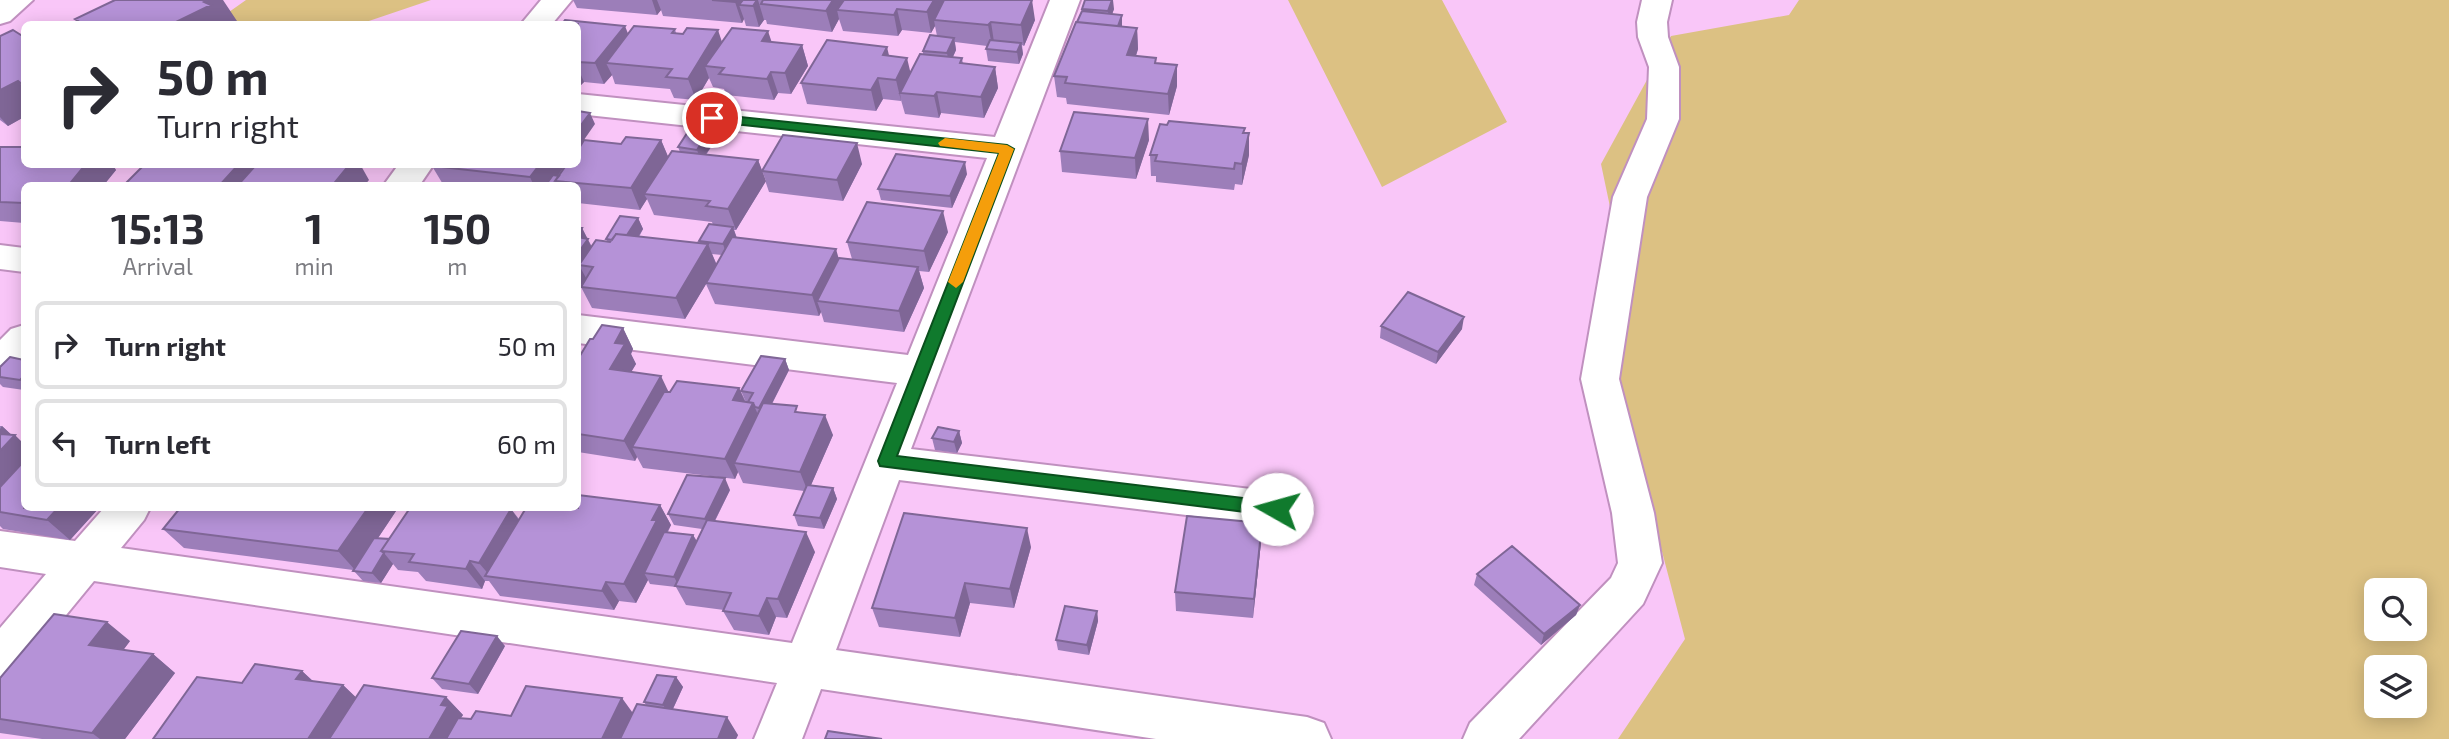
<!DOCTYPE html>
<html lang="en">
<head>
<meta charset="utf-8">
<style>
	:root { --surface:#fff; --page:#f2f2f3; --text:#2b2b33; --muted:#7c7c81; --line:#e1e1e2 }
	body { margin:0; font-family:"Exo 2",sans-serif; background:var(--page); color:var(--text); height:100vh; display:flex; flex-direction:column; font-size:26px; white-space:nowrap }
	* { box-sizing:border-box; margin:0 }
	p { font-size:23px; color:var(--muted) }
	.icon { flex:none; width:38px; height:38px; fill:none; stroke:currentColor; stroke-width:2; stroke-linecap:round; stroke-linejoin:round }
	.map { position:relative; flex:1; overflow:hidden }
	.panel { position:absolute; left:21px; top:182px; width:560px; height:329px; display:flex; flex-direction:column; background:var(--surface); border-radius:10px; box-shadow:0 4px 18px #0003 }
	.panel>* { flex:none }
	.guide { position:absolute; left:21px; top:21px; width:560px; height:147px; border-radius:10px; box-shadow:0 4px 18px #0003; background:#fff; color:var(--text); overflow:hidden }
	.fabs { position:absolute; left:2364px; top:578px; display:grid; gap:14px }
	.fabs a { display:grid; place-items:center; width:63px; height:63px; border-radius:10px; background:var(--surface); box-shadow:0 4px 18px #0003; font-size:35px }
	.pin { position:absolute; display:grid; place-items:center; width:60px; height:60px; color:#fff; margin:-30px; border:4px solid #fff; border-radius:50%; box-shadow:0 2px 7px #0007 }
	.me { position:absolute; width:77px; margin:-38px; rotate:277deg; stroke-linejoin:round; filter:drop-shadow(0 0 5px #0008) }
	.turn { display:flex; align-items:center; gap:24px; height:147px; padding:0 21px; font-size:32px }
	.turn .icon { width:91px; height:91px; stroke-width:2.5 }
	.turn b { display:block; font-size:49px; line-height:60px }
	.eta { display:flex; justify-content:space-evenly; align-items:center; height:119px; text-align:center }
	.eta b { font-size:42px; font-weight:700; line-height:49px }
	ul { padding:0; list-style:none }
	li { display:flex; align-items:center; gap:21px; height:88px; margin:0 14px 10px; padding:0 7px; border:4px solid var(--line); border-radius:10px }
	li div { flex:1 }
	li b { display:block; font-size:26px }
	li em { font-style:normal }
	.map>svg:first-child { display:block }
</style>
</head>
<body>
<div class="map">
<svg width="2449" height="739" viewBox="0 0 2449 739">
	<rect width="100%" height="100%" fill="#f9c6f8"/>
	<path fill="#dcc183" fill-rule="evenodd" d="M246 0H431L360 24H212Z
		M1288 0H1442L1507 122 1382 187Z
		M1799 0H2449V739H1618L1685 639 1608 346 1630 302 1601 164 1671 36 1789 15ZM2376 590H2415V628H2376ZM2376 667H2415V705H2376Z"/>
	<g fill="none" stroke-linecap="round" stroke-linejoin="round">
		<defs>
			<path id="street" d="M0 0H33L10 21 0 24Z
				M541 0H572L552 24H521Z
				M1050 0H1080L911 449 1277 492 1292 497 1298 509 1292 521 1277 526 899 480 836 650 1307 717 1324 723 1331 739H1156L821 689 802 739H754L777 683 94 581 16 676 0 682V628L46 574 0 567V531L75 541 104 508H150L144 520 121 548 792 643 897 383 578 343V315L908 355 987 158 578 114V94L995 137Z
				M1642 0H1672L1667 22 1668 37 1679 67V119L1647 197 1619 379 1654 513 1662 563 1643 604 1519 739H1463L1470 723 1611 578 1618 563 1612 513 1581 379 1613 197 1647 119 1649 67 1638 37 1637 22Z
				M399 164H434L419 186H383Z
				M0 245 24 248V272L0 269Z
				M24 325V362L14 373 0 377V340L11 329Z"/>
		</defs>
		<use href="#street" stroke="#c090bf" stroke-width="4"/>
		<use href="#street" fill="#fff" fill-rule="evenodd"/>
	</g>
	<path fill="#9c7eb9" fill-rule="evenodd" d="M573 0H943V2L1035 20 1024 46 1022 45 1023 54 1019 64 988 61 986 49 987 46 955 42 956 50 953 57 962 58 963 64 995 67 998 88 984 118 941 113 939 118 905 114 901 100V101L883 99 876 111 807 104 801 83 889 56 910 72 923 54V51L937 36 935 26 931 33 902 30 898 36 843 31 839 19 832 32 767 24 766 20H764L759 27 746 26 744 19 742 23 663 16 661 10 657 15 577 8Z
		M1082 9H1114L1112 14 1122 15V26L1137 28 1138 49 1136 56 1156 63 1177 65V86L1169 115 1067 104 1066 98 1057 97 1054 76 1077 22 1082 11Z
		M578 24 628 33 675 29 676 33 722 42H772L802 45 808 66 791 94 778 93 774 100 726 95 724 89 713 87 709 78 696 100 674 98 670 89 615 84 612 75 604 84 584 82 580 86H578Z
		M0 36 24 37V117L8 126 0 120Z
		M1167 125 1245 133 1249 155 1242 185 1235 184 1234 190 1156 182V176H1151L1150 155Z
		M717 138 706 155 758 160 766 181 736 230H734L737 238 839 258 852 259 847 242 948 232 929 272 919 271 924 288 904 332 824 322 821 312 819 316 715 304 706 284 685 319 592 308 581 287 586 278 578 290V228H582L592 247 607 241 606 239 638 218 643 229 639 237 700 244 699 241 713 225 712 222 654 215 647 199 640 210 578 203V186H444L432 166 433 164H566L558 176 621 144 661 140 668 157 680 152 678 147ZM712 254 722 255 717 265Z
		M1149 140 1136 179 1062 172 1060 151Z
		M0 147 24 164H112L116 170 103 186H24V223L0 221Z
		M862 164 843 201 769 192 762 171Z
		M967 174 952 208 881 200 878 189Z
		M1381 326 1462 329 1436 364 1380 338Z
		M623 328 633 349 631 354 636 364 631 372 669 392 739 388 746 402 741 391 785 359 789 370 772 404 799 412 833 435 811 485 833 488 837 499 824 529 798 526 794 515 804 491 743 483 738 472 735 479 643 468 637 457 635 461 578 452V359L593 339Z
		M24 360V390L3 387 0 384V367Z
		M0 426H2L11 435 24 508H99L70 540 3 529 0 526Z
		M959 431 962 443 957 453 935 450 932 438Z
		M730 490 715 521 815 552 787 618 776 617 769 635 734 630 723 611 724 610 686 605 676 587 650 584 648 580 636 603 619 601 614 610 500 596 489 581H485L482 589 426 581 418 572 398 570 393 564 381 583 363 581 353 570 184 548 163 529 398 508 378 538 389 539 511 509 519 519 660 505 671 525 668 532 693 535 697 541 702 529 674 525 668 514Z
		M1262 523 1261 542 1253 618 1176 611 1175 592Z
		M1031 547 1014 608 970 603 960 637 879 627 872 608Z
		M1477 574 1580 605 1576 615 1541 645 1474 585Z
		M1097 611 1098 621 1089 655 1058 650 1056 640Z
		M130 641 123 650 153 654 175 673 125 739H42L0 733V678Z
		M505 646 478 694 442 689 432 678Z
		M302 671 313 681 343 685 356 698 446 697 463 715 461 718 471 719 511 716 632 713 646 705 644 702 676 677 683 687 673 709 738 735 736 739H153L242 683Z"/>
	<path fill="#7f6696" d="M208 0H223L237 21 230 24H172Z
		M652 0H657L661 10 657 15Z
		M736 0H758L764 20 759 27 753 6 739 5 744 19 742 23 735 2Z
		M833 0H851L837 10 839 19 832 32 826 11Z
		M934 0H943L944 8 934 20 935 26 931 33 927 12Z
		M1032 0 1035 20 1024 46 1021 25Z
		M1112 0H1113L1114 9 1109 23 1108 11Z
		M897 9 902 30 898 36 894 15Z
		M1122 15V27L1116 31Z
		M991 22 994 42 992 46 988 25Z
		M625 26 633 46 606 63 612 75 604 84 595 63Z
		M1137 28 1138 49 1129 76 1127 55Z
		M718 30 725 51 705 66 709 78 696 100 688 79Z
		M768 31 775 52 762 41Z
		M954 38 956 50 949 65 947 53Z
		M1021 43 1023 54 1019 64 1017 52Z
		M802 45 808 66 791 94 785 73Z
		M887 47 892 68 883 55Z
		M907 58 912 79 900 93 901 101 896 80Z
		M1177 65V86L1169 115 1168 94Z
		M995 67 998 88 984 118 981 97Z
		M578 68 584 82 580 86 578 80Z
		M771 72 778 93 774 100 767 79Z
		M878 78 883 99 876 111 871 90Z
		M18 81 24 89V117L8 126 0 117V90Z
		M937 92 941 113 939 118 934 96Z
		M590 113 595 124 579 147 578 144V129Z
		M1148 119 1149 140 1136 179 1135 158Z
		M712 126 717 138 701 161 697 150Z
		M1249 133V155L1242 185V164Z
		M661 140 670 161 644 194 647 199 640 210 631 188Z
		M857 143 862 164 843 201 837 180Z
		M758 160 766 181 736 230 728 209Z
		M965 162 967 174 952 208 950 196Z
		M86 164H112L116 170 103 186H68Z
		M239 164H267L254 186H219Z
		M350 164H360L369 180 364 186H332Z
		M540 164H566L550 186H534L530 177Z
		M943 211 948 232 929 272 924 251Z
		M638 218 643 229 628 253 623 241Z
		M733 227 737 239 727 256 723 244Z
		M582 228 598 260 579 265 586 278 578 290V235Z
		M708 244 717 266 685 319 676 298Z
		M836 249 842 270 817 301 821 312 819 316 812 295Z
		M918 267 924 288 904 332 899 311Z
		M1464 317 1462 329 1436 364 1438 352Z
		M623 328 633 349 631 354 636 364 621 389 610 369 615 343Z
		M785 359 789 370 764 419 759 408Z
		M661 376 671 397 632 447 637 457 635 461 624 441Z
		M739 388 747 406 733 400Z
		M753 403 762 424 734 463 738 472 735 479 725 459Z
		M825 415 833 435 808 492 800 472Z
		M2 426 14 437 15 435 24 444V470L0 496V429Z
		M959 431 962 443 957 453 954 442Z
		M725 478 730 490 710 530 705 519Z
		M833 488 837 499 824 529 820 518Z
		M660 505 671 525 644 573 648 580 636 603 624 584 652 520Z
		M58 508H99L70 540 47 520Z
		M368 508H398L356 571 338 551Z
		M511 509 525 529 491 577 479 563Z
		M1262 523 1261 542 1253 618 1254 599Z
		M1027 528 1031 547 1014 608 1010 589Z
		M806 532 815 552 787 618 778 599Z
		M693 535 699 546 680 588 674 577Z
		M384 553 393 564 381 583 372 573Z
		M470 561 485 581 482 589 466 569Z
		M606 582 619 601 614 610 602 591Z
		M965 583 970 603 960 637 955 618Z
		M767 598 776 617 769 635 759 616Z
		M1580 605 1576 615 1541 645 1544 634Z
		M1097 611 1098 621 1089 655 1087 645Z
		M107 622 130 641 113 664 89 645Z
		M497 636 505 646 478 694 469 684Z
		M153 654 175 673 125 739H100L92 733Z
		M302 671 321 689 296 679Z
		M676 677 683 687 670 715 663 705Z
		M343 685 362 703 340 739H308Z
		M446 697 463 715 460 719 457 739H429L441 705Z
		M622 698 635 716 624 739H602Z
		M727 717 738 735 736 739H718Z"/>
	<path fill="#b592d7" stroke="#7f6696" stroke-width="2" d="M115 0H208L204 2 211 5 172 24H83L75 19Z
		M712 0H736L735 2Z
		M743 0H757L753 6 739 5Z
		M763 0H833L826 11 761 4Z
		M844 0H934L927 12 897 9 894 15 837 10Z
		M944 0H1032L1021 25 991 22 988 25 934 20Z
		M1085 0H1112L1108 11 1082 9Z
		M1082 11 1122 15 1118 26 1077 22Z
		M565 20 625 26 595 63 578 62V24H551L552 23 562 24Z
		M1076 22 1137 28 1127 55 1156 58 1155 63 1177 65 1168 94 1065 83 1067 77 1054 76Z
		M634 26 675 29 672 33 683 34 687 28 718 30 688 79 666 77 672 69 606 63Z
		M732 28 768 31 762 41 802 45 785 73 771 72 767 79 719 74 724 68 705 66Z
		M13 30 24 37V86L18 81 0 90V36Z
		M930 35 954 38 947 53 923 51Z
		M827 40 887 47 883 55 907 58 896 80 878 78 871 90 801 83Z
		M990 40 1021 43 1017 52 986 49Z
		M920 54 962 58 960 63 995 67 981 97 937 92 934 96 900 93Z
		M578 111 590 113 578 129Z
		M1074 112 1148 119 1135 158 1060 151Z
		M1169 121 1245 128 1243 133H1249L1242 164 1235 163 1234 169 1155 161 1157 155H1150L1160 124 1167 125Z
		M693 124 712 126 697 150 678 147Z
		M783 135 857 143 837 180 762 171Z
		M626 137 661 140 631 188 555 181 567 164H578V150L584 140 621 144Z
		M0 147H24V164H86L68 186H24V203L0 202Z
		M672 151 758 160 728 209 706 206 710 201 644 194Z
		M896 154 965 162 950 196 878 189Z
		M145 164H239L219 186H123Z
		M257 164H350L332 186H237Z
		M433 164H540L530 177 432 166Z
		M553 175 559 176 555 181 558 186H545Z
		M867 202 943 211 924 251 847 242Z
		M620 216 638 218 627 235 616 234 612 240 606 239Z
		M709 224 733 227 723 244 699 241Z
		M578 228H582L578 235Z
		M616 234 708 244 676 298 581 287 593 267 579 265 596 240 610 242Z
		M578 237 588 239 578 253Z
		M732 237 836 249 812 295 706 283Z
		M839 258 918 267 899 311 817 301Z
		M1408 292 1464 317 1438 352 1381 326Z
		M602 325 623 328 615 343 625 344 610 369 661 376 624 441 578 434V359L590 339H593Z
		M761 356 785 359 759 408 755 407 753 403 748 402 753 393 741 391Z
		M10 357 24 360V376L20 380 0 377V367Z
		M677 381 739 388 733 400 753 403 725 459 632 447 664 392H670Z
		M763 403 797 406 795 412 825 415 800 472 734 463Z
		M938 427 959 431 954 442 932 438Z
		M0 434 15 435 0 451Z
		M24 461V508H58L47 520 0 512V487Z
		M687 475 725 478 705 519 668 514Z
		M807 485 833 488 820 518 794 515Z
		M578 495 660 505 652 520H657L624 584 606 582 602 591 485 576 526 508H578Z
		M180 508H368L338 551 163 529Z
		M410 508H501L511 509 479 563 470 561 466 569 409 562 414 554 381 551Z
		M904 513 1027 528 1010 589 965 583 955 618 872 608Z
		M1187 516 1262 523 1254 599 1175 592Z
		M707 520 806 532 778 599 767 598 759 616 723 611 731 593 675 586Z
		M664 532 693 535 674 577 644 573Z
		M374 538 389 539 381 551 384 553 372 573 353 571Z
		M1512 546 1580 605 1544 634 1477 574Z
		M1065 606 1097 611 1087 645 1056 640Z
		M54 614 107 622 89 645 153 654 92 733 0 719V678Z
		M461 631 497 636 469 684 432 678Z
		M255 664 302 671 296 679 343 685 308 739H153L197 677 242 683Z
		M657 675 676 677 663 705 644 702Z
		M364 685 446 697 441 705 448 706 429 739H329Z
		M526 686 622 698 602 739H446L458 718 471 719 476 711 511 716Z
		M637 704 727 717 718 739H620Z
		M828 731 882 739H825Z"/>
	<path fill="#107a2d" stroke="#0a4f1d" stroke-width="2" d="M712 114 1007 145 1014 149 897 456 1277 502 1283 504 1286 509 1283 514 1277 516 880 466 878 461 999 153 707 121V115Z"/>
	<path fill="#f59e0b" d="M945 138 1007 145 1014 149 963 282 956 288 948 282 999 153 940 146 938 143Z"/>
</svg>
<div class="fabs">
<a><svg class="icon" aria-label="search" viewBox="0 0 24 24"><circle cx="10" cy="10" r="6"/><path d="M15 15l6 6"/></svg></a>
<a><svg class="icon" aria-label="layers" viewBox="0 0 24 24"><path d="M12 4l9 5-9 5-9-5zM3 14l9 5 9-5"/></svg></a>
</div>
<div class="pin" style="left:712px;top:118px;background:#d93025"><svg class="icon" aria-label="arrive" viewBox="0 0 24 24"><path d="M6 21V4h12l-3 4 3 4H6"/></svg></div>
<svg class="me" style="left:1277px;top:509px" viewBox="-20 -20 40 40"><circle r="19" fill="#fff"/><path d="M0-13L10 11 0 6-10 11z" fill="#107a2d"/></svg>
<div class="guide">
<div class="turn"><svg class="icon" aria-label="right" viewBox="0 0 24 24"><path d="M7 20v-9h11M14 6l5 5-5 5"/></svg><div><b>50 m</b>Turn right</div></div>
</div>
<section class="panel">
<div class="eta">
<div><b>15:13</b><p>Arrival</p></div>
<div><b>1</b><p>min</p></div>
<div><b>150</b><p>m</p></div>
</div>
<ul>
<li><svg class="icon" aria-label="right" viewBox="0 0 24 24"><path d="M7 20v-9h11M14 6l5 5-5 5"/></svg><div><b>Turn right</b></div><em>50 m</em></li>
<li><svg class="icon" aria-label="left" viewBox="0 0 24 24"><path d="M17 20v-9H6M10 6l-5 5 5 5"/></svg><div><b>Turn left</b></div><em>60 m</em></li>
</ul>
</section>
</div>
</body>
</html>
